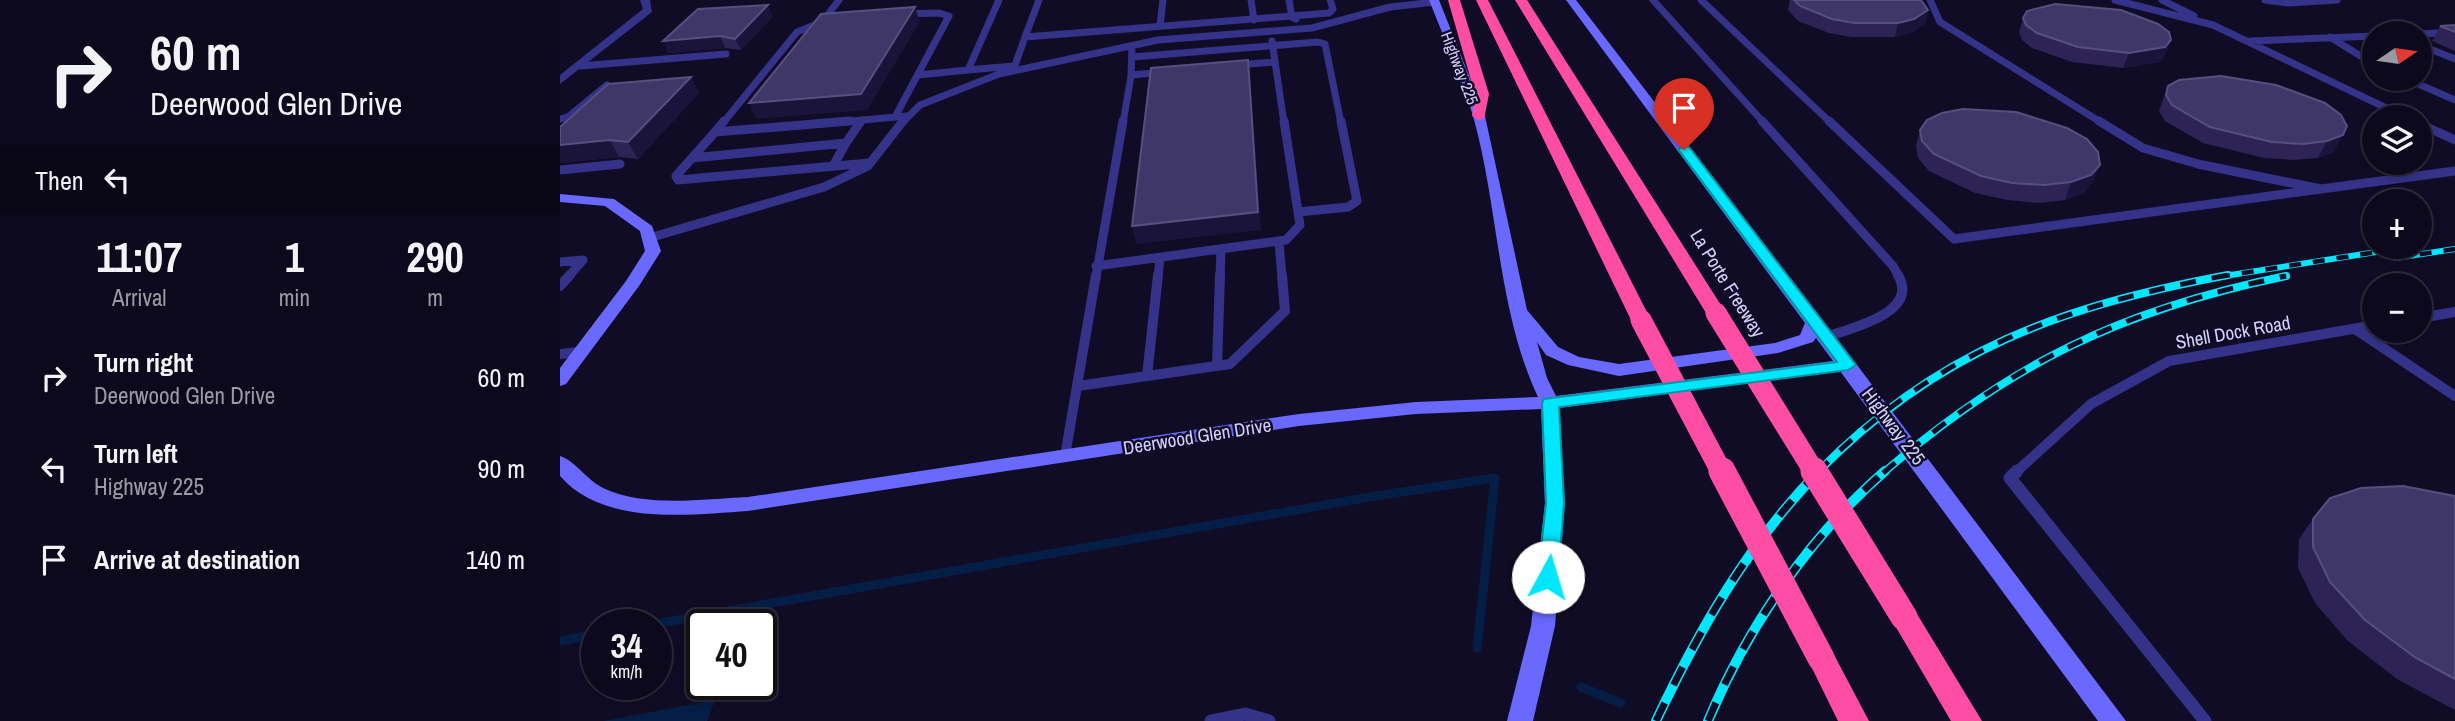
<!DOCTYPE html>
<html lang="en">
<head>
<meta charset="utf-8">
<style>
	:root { --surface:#0c091c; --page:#151225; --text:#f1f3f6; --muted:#9a9aa3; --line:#2c2a3b }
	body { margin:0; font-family:"Archivo Narrow",sans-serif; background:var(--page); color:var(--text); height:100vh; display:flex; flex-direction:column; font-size:26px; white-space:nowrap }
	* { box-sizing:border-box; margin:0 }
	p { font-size:23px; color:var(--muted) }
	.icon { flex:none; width:38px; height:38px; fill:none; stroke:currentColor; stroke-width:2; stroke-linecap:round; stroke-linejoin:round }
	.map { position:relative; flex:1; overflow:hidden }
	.drawer { display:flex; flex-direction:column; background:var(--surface); width:560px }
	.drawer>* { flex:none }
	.top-card { background:#0c091c; color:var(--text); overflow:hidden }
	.needle { width:46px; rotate:77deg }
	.fabs { position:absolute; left:1802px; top:21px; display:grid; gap:14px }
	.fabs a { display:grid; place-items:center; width:70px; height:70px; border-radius:50%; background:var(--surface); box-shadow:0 4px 10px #0003,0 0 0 2px var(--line); font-size:35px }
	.speed { position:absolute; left:21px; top:609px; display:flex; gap:14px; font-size:35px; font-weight:700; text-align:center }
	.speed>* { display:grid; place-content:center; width:91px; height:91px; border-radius:50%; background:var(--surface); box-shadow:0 4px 10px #0003,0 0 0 2px var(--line); line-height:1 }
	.speed small { font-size:18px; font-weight:400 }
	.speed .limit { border:4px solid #111; border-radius:10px; background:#fff; color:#111 }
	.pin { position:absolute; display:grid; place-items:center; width:60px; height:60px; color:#fff; margin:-72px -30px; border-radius:50% 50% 50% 0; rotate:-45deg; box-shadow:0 0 7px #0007 }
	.pin .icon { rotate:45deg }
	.me { position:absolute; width:77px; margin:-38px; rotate:6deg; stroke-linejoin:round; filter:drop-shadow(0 0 5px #0008) }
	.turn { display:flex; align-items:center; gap:24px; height:147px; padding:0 35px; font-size:32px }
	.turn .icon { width:91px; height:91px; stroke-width:2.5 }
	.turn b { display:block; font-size:49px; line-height:60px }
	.then { display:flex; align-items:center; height:66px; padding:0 35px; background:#0003; gap:14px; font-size:26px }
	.eta { display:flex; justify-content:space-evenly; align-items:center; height:119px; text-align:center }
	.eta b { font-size:42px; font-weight:700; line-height:49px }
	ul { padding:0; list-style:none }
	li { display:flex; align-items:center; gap:21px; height:91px; padding:0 35px }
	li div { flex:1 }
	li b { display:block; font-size:26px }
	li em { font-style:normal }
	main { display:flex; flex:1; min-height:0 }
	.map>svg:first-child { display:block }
</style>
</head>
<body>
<main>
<section class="drawer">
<div class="top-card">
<div class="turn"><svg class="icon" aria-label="right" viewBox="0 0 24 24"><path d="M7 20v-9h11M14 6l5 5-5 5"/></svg><div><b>60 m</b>Deerwood Glen Drive</div></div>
<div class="then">Then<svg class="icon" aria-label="left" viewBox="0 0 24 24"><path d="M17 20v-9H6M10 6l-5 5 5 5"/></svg></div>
</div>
<div class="eta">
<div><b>11:07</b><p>Arrival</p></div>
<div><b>1</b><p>min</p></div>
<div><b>290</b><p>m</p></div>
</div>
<ul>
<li><svg class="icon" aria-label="right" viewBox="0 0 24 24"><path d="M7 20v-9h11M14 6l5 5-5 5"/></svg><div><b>Turn right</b><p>Deerwood Glen Drive</p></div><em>60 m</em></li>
<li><svg class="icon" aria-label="left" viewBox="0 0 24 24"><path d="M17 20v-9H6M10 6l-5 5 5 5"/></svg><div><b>Turn left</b><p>Highway 225</p></div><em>90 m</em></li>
<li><svg class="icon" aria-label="arrive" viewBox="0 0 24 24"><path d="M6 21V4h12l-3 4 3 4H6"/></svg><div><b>Arrive at destination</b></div><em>140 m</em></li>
</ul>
</section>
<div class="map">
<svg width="1895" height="721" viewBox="0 0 1895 721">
	<rect width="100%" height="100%" fill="#100c25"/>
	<path fill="#051e46" d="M155 700 147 721H43Z"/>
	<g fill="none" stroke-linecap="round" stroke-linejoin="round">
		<path stroke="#051e46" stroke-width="9" d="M89 625 815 496 935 478 917 648
			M0 641 37 634
			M1021 687 1061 703"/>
		<path stroke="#353389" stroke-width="7" d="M691 0 694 20
			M729 0 732 17 736 19
			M1093 0 1204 123
			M1141 0 1271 123
			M1370 0 1380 22 1542 123
			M1555 0 1653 25 1845 117
			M1602 0 1634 16
			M1705 0 1728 3 1777 0
			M263 21 279 0
			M600 26 603 0
			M1860 34 1895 32
			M465 37 479 0
			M1770 37 1815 65
			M712 41 724 123
			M1691 41 1815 36
			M1860 45 1895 59
			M572 57 758 42 765 44 781 123
			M676 65 715 62
			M20 66 166 54
			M408 70 453 66
			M453 71 465 37 769 13 773 9 770 0
			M358 75 408 70 439 0
			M571 75 605 72
			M1847 79 1895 100
			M335 117 389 16 379 13 342 14
			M0 119 8 117 47 85
			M163 123 237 32 267 20
			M269 123 347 116
			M300 123 302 120
			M342 123 360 105 439 74 598 40 752 28 830 7 875 2
			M563 123 571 76 572 46"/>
		<path stroke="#353389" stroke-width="9" d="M164 121 155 132 290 121
			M1202 121 1333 266 1339 277
			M1269 121 1394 239 1761 189
			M1539 121 1583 148 1638 164 1761 189 1895 171
			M1860 124 1895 140
			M155 132 116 176 118 180 309 163
			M286 143 301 121
			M132 158 286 143 273 166
			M0 170 60 164
			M738 212 788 207 797 201 781 121
			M89 238 264 187 308 166 343 121
			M719 242 722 277
			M0 262 23 260 8 277
			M536 266 726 240 740 225 724 121
			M536 277 563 121
			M598 277 600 258
			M660 277 661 250"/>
		<path stroke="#353389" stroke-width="10" d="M0 286 10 275
			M1860 318 1895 312
			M1795 329 1895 396
			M1266 337C1291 328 1360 313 1338 275
			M0 354 18 352
			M657 366 660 275
			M587 376 598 275
			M518 386 670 364 725 311 722 275
			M505 456 536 275
			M1455 473 1531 404 1609 361 1815 325"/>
		<path stroke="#353389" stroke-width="13" d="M1457 471 1450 478 1645 721
			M651 721 685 714 709 721"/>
		<path fill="#353389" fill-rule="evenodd" d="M80 0H90L92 12 0 84V75L83 9Z"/>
		<path fill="#6968ff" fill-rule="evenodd" d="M869 0H879L925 116 967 310 998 347 1019 357 1059 364 1215 343 1240 335 1245 323 1006 0H1016L1294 361 1566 721H1538L1280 371 999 408 1005 503 995 626 973 721H947L971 626 985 503 981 409 856 414 739 426 188 511C129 515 43 526 0 476V456C14 460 27 480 43 488 86 508 142 499 188 497L739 414 856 402 978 397C937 310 939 208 913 116 901 76 884 38 869 0ZM1256 338 1273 361 996 396 987 378 977 342 986 355 1008 365 1059 376 1218 353 1253 342Z
			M0 194 54 199 92 226 101 251 79 286 6 384 0 386V368L66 281 85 251 80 231 45 206 0 202Z"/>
		<path fill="#ff4ca4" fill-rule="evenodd" d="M888 0H900L929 94 924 119 919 120 912 116 915 94Z
			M916 0H928L1091 320 1088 324 1081 326 1071 320Z
			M955 0H967L1166 313 1163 317 1156 319 1146 313Z
			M1344 606 1354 609 1422 721H1391L1330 617 1334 609Z
			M1261 646 1271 649 1309 721H1278L1247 658 1251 649Z"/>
		<defs>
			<path id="rail-far2" d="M1836 258 1895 249
				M1658 277 1848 247
				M1721 277 1726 276"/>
			<path id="rail-far1" d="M1257 473C1377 350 1502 306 1668 275
				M1323 473C1451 363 1561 310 1726 276"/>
			<path id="rail" d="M1096 721C1139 630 1188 544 1259 471
				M1148 721C1187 628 1249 537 1325 471"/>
		</defs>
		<use href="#rail-far2" stroke="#00e6fc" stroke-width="6"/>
		<use href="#rail-far1" stroke="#00e6fc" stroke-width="8"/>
		<use href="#rail" stroke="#00e6fc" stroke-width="10"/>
		<use href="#rail-far2" stroke="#100c25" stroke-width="4.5" stroke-dasharray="12" stroke-linecap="butt"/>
		<use href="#rail-far1" stroke="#100c25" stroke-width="5" stroke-dasharray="16" stroke-linecap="butt"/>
		<use href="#rail" stroke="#100c25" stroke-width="7" stroke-dasharray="20" stroke-linecap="butt"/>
		<path stroke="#ff4ca4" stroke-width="21" d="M1156 313 1255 473
			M1081 320 1162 473"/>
		<path stroke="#ff4ca4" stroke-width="27" d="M1162 471 1261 658
			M1254 471 1344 617"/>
	</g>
	<path fill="#2d2455" d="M1230 0H1361L1368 10 1365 24 1351 33 1335 37H1291L1269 33 1238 21 1228 10Z
		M213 16 181 50 165 48 109 53 103 41Z
		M1463 18 1611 40 1605 55 1599 62 1563 68 1512 62 1472 48 1462 40 1459 32Z
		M1895 25V51L1872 41 1880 26Z
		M131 77 139 93 78 159 59 157 0 163V127Z
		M1608 86 1765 103 1774 152 1758 158 1734 160 1704 158 1643 143 1605 121 1599 111Z
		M1360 130 1533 182 1524 193 1505 200 1478 203 1447 200 1415 193 1369 171 1358 158 1356 146Z
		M1895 496V710L1837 679 1788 641 1755 603 1738 568 1739 539 1753 519Z"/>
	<path fill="#1a133a" d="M208 5 213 16 181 50 175 39Z
		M355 7 360 22 307 110 196 119 189 103Z
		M1368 10 1365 24 1351 33 1335 37 1338 23Z
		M160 36 165 48 109 53 103 41Z
		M1611 40 1605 55 1599 62 1563 68 1569 53Z
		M688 60 690 75 701 230 576 244 572 226Z
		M131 77 139 93 78 159 68 142Z
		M1783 135 1774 152 1758 158 1767 141Z
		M50 140 59 157 0 163V145Z
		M1540 165 1533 182 1524 193 1505 200 1511 182Z"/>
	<path fill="#3f3767" stroke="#564f7f" stroke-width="2" d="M1234 0H1361L1368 10 1354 19 1338 23H1294L1272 19 1240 6Z
		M1495 4 1561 10 1598 24 1609 32 1611 40 1605 47 1569 53 1518 47 1477 33 1466 25 1463 18 1467 11Z
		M208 5 175 39 160 36 103 41 138 9Z
		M355 7 301 94 189 103 261 14Z
		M1895 25V32L1880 26Z
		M688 60 698 212 572 226 591 68Z
		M1661 76 1716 85 1765 103 1781 115 1787 126 1783 135 1767 141 1743 144 1712 142 1650 127 1612 105 1606 95 1608 86 1619 80Z
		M131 77 68 142 50 140 0 145V127L48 84Z
		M1403 109 1456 112 1507 128 1527 139 1538 152 1540 165 1531 175 1511 182 1484 185 1452 183 1421 176 1374 154 1362 141 1360 130 1367 120 1382 113Z
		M1843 486 1895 496V679L1856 658 1805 620 1770 582 1753 547V519L1770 498 1801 488Z"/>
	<path fill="#00e6fc" stroke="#0096a4" stroke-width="2" d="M1124 146 1129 147 1296 365 1288 370 999 407 1004 503 998 577 995 582H981L978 577 986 503 982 403 984 399 1277 362 1120 152 1118 150Z"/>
	<g text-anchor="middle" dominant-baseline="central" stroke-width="5" stroke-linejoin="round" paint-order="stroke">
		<g font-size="16" fill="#d5d1ff" stroke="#100c25">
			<text transform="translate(900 68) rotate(69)">Highway 225</text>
		</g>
		<g font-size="19" fill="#d5d1ff" stroke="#100c25">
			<text transform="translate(1168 283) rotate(58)">La Porte Freeway</text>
			<text transform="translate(1673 332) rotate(-10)">Shell Dock Road</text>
			<text transform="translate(1334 426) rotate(53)">Highway 225</text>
			<text transform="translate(637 436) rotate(-9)">Deerwood Glen Drive</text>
		</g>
	</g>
</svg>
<div class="fabs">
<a><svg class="needle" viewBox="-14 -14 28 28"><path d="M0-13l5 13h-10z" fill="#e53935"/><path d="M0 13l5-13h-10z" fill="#9a9aa3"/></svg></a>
<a><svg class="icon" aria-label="layers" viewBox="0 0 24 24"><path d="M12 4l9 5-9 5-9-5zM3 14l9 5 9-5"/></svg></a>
<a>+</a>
<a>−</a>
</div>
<div class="speed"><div>34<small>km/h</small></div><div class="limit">40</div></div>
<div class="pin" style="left:1124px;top:150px;background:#d93025"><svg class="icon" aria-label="arrive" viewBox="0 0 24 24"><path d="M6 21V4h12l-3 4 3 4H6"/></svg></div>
<svg class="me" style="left:988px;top:577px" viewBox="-20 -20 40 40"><circle r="19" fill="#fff"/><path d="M0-13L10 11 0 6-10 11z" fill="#00e6fc"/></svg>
</div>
</main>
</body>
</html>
